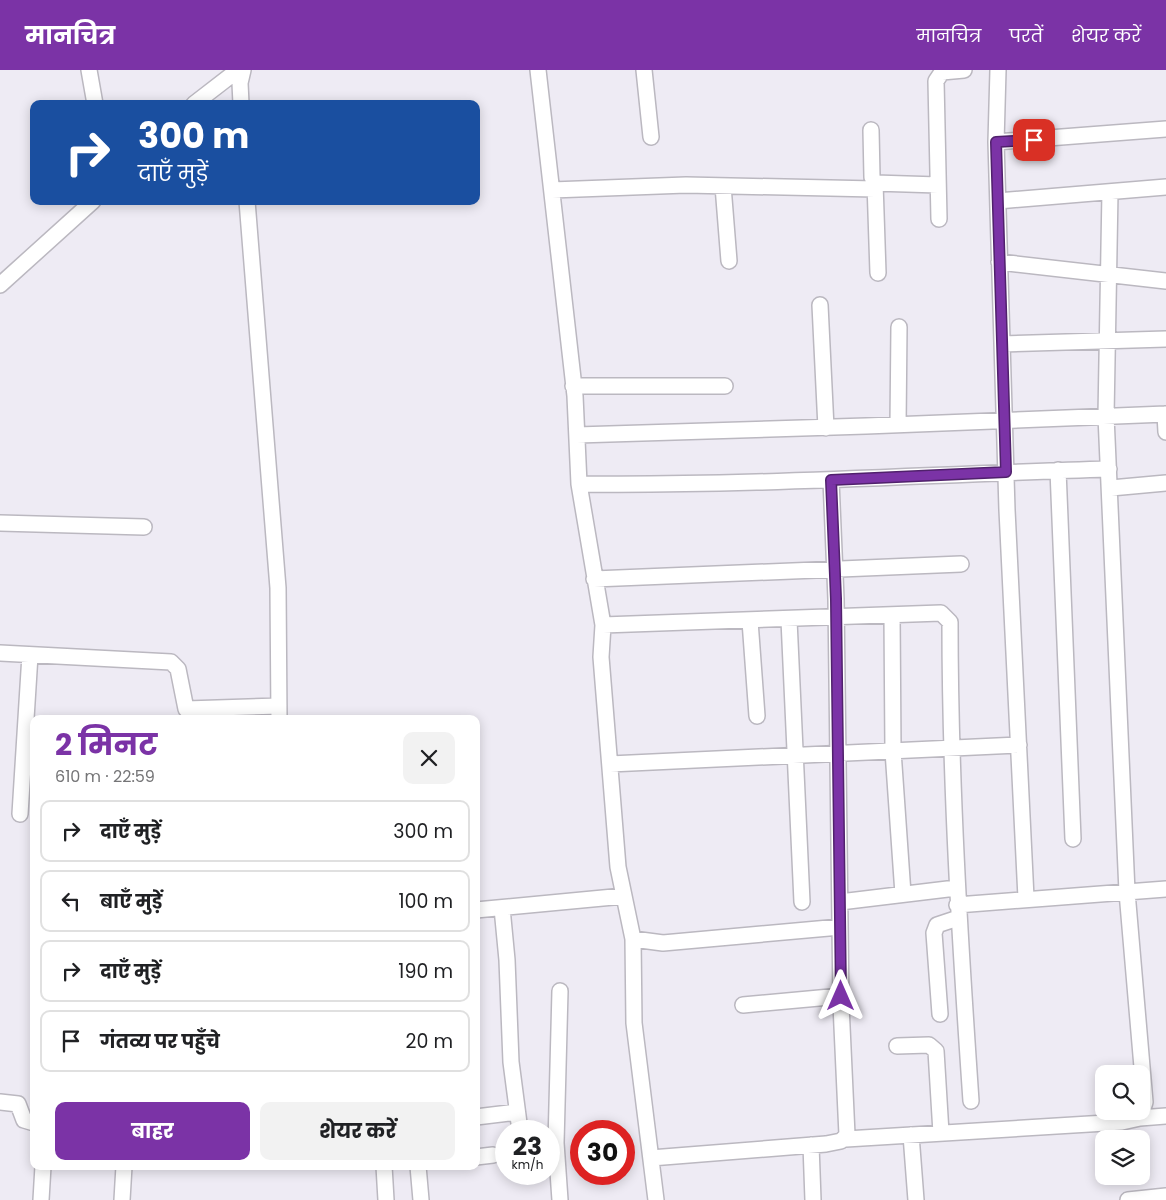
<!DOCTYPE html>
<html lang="hi">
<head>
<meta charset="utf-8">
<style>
	:root { --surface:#fff; --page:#f2f2f2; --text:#202124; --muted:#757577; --line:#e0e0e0; --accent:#7b33a6 }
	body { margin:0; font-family:Poppins,"Noto Sans Devanagari",sans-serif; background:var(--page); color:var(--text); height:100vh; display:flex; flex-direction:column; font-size:19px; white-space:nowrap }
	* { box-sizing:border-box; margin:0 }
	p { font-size:16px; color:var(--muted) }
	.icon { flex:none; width:28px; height:28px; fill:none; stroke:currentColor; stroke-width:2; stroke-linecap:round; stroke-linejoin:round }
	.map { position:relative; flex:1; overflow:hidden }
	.details { position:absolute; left:30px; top:645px; width:450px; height:455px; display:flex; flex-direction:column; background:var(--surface); border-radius:10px; box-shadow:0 2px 12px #0003 }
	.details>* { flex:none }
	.top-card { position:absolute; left:30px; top:30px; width:450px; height:105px; border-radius:10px; box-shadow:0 2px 12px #0003; background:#1a4fa0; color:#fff; overflow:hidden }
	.fabs { position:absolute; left:1095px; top:995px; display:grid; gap:10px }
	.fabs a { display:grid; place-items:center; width:55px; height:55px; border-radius:10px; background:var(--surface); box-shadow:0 2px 12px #0003; font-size:25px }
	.speed { position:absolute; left:495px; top:1050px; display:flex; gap:10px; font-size:25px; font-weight:700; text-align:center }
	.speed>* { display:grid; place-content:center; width:65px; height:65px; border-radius:50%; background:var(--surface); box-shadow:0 2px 12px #0003; line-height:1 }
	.speed small { font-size:12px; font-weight:400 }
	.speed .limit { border:8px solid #d22; background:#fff; color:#111 }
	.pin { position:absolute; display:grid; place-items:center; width:42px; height:42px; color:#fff; margin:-21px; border-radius:10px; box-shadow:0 2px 8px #0006 }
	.me { position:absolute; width:55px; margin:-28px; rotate:0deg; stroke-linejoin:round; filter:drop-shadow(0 0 4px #0008) }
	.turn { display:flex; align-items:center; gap:18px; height:105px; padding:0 25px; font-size:22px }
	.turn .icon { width:65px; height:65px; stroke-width:2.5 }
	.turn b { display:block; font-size:35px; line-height:42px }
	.round { display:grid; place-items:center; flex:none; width:52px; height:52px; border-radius:10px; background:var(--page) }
	.summary { display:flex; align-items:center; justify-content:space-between; height:85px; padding:0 25px }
	h1 { font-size:30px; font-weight:700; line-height:38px; color:var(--accent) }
	.button { display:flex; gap:10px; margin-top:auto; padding:10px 25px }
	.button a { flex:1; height:58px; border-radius:10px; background:var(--accent); color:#fff; font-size:20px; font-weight:700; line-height:58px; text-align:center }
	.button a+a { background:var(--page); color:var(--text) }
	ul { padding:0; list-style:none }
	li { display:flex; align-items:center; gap:15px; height:62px; margin:0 10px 8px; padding:0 15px; border:2px solid var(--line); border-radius:10px }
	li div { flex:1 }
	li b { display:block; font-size:19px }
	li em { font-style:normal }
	header { display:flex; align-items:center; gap:30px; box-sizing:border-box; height:70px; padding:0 25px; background:var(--accent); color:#fff }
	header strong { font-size:24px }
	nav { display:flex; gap:28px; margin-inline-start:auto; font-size:18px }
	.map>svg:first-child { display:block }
</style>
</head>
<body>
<header>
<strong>मानचित्र</strong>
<nav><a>मानचित्र</a><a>परतें</a><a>शेयर करें</a></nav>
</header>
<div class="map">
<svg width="1166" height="1130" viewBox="0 0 1166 1130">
	<rect width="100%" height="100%" fill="#eeebf4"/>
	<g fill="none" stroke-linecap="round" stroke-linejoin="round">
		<defs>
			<path id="minor" d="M89 0 95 34
				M538 0 575 326 579 414 603 555 601 587 618 797 633 869 634 953 656 1130
				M644 0 651 67
				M998 0 996 72 1007 440 1026 828
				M194 34 238 0
				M241 34 240 13 243 0
				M871 60 872 107 875 113 938 115
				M996 72 1166 59
				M875 113 878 203
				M723 116 729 191
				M552 120 686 115 875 119
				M247 131 278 518 279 649
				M998 131 1166 117
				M939 149 936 11 942 2 964 0
				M999 192 1166 211
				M0 215 93 131
				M820 235 826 358
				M1002 274 1166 269
				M573 316H725
				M1165 344 1166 362
				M898 355 899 257
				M577 365 866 356 1166 344
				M1058 400 1073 769
				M579 414C756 416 933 404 1109 399
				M1111 418 1166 413
				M0 453 144 457
				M594 509 961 494
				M892 545 893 681 903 824
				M789 550 802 832
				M750 551 757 646
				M603 555 941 543 950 552C950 712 960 871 971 1031
				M0 583 171 592 178 599 186 639 279 636
				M610 694 1019 675
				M20 744 30 585
				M840 832 956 818
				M957 835 1166 819
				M502 838 507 890 511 992 520 1061
				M476 840 624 826
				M633 869 663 873 840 857
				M560 921 556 1073 560 1130
				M743 935 841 926
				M940 944 934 863 937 855 958 848
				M897 976 929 975 936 981 941 1063
				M0 1032 18 1034 24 1050 34 1053
				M476 1047 517 1042
				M1140 1048 1166 1046
				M911 1065 916 1130
				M846 1069 1122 1052 1140 1048 1145 1032 1127 822 1106 346 1110 122
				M811 1075 813 1130
				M476 1087 493 1085
				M651 1088 826 1074 841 1071 847 1065 841 935 836 529 831 410
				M384 1096 386 1130
				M418 1096 421 1130
				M41 1130 43 1096
				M122 1130 124 1096
				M1128 1130 1166 1126"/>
		</defs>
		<use href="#minor" stroke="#bbb8c0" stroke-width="18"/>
		<use href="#minor" stroke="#fff" stroke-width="15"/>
	</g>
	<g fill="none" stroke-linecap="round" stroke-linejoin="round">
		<defs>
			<path id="route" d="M841 926 836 529 831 410 1006 402 996 72 1034 70"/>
		</defs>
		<use href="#route" stroke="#50216c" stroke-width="12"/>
		<use href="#route" stroke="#7b33a6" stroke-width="9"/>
	</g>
</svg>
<div class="fabs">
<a><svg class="icon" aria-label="search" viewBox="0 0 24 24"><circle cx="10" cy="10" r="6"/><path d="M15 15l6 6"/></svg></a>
<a><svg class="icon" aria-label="layers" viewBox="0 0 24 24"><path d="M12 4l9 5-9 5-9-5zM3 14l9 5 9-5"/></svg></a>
</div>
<div class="speed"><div>23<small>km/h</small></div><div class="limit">30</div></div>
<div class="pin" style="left:1034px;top:70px;background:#d93025"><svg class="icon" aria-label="arrive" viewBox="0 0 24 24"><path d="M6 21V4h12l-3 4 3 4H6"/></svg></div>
<svg class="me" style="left:841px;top:926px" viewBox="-20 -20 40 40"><path d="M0-17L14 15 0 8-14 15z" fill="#7b33a6" stroke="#fff" stroke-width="4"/></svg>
<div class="top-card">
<div class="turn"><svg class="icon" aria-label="right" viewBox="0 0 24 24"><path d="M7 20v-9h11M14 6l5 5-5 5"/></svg><div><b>300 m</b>दाएँ मुड़ें</div></div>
</div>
<section class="details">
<div class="summary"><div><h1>2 मिनट</h1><p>610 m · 22:59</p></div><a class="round"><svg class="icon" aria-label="close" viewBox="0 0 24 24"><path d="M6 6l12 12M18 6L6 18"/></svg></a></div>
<ul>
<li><svg class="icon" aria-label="right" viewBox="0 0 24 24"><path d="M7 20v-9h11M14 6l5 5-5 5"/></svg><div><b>दाएँ मुड़ें</b></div><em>300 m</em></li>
<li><svg class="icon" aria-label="left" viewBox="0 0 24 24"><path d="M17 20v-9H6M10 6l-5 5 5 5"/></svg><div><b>बाएँ मुड़ें</b></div><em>100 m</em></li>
<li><svg class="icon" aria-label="right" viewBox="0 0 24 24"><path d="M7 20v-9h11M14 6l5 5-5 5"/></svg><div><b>दाएँ मुड़ें</b></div><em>190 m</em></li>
<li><svg class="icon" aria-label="arrive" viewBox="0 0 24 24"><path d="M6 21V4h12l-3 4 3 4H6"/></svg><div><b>गंतव्य पर पहुँचे</b></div><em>20 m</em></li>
</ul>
<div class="button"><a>बाहर</a><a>शेयर करें</a></div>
</section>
</div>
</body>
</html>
